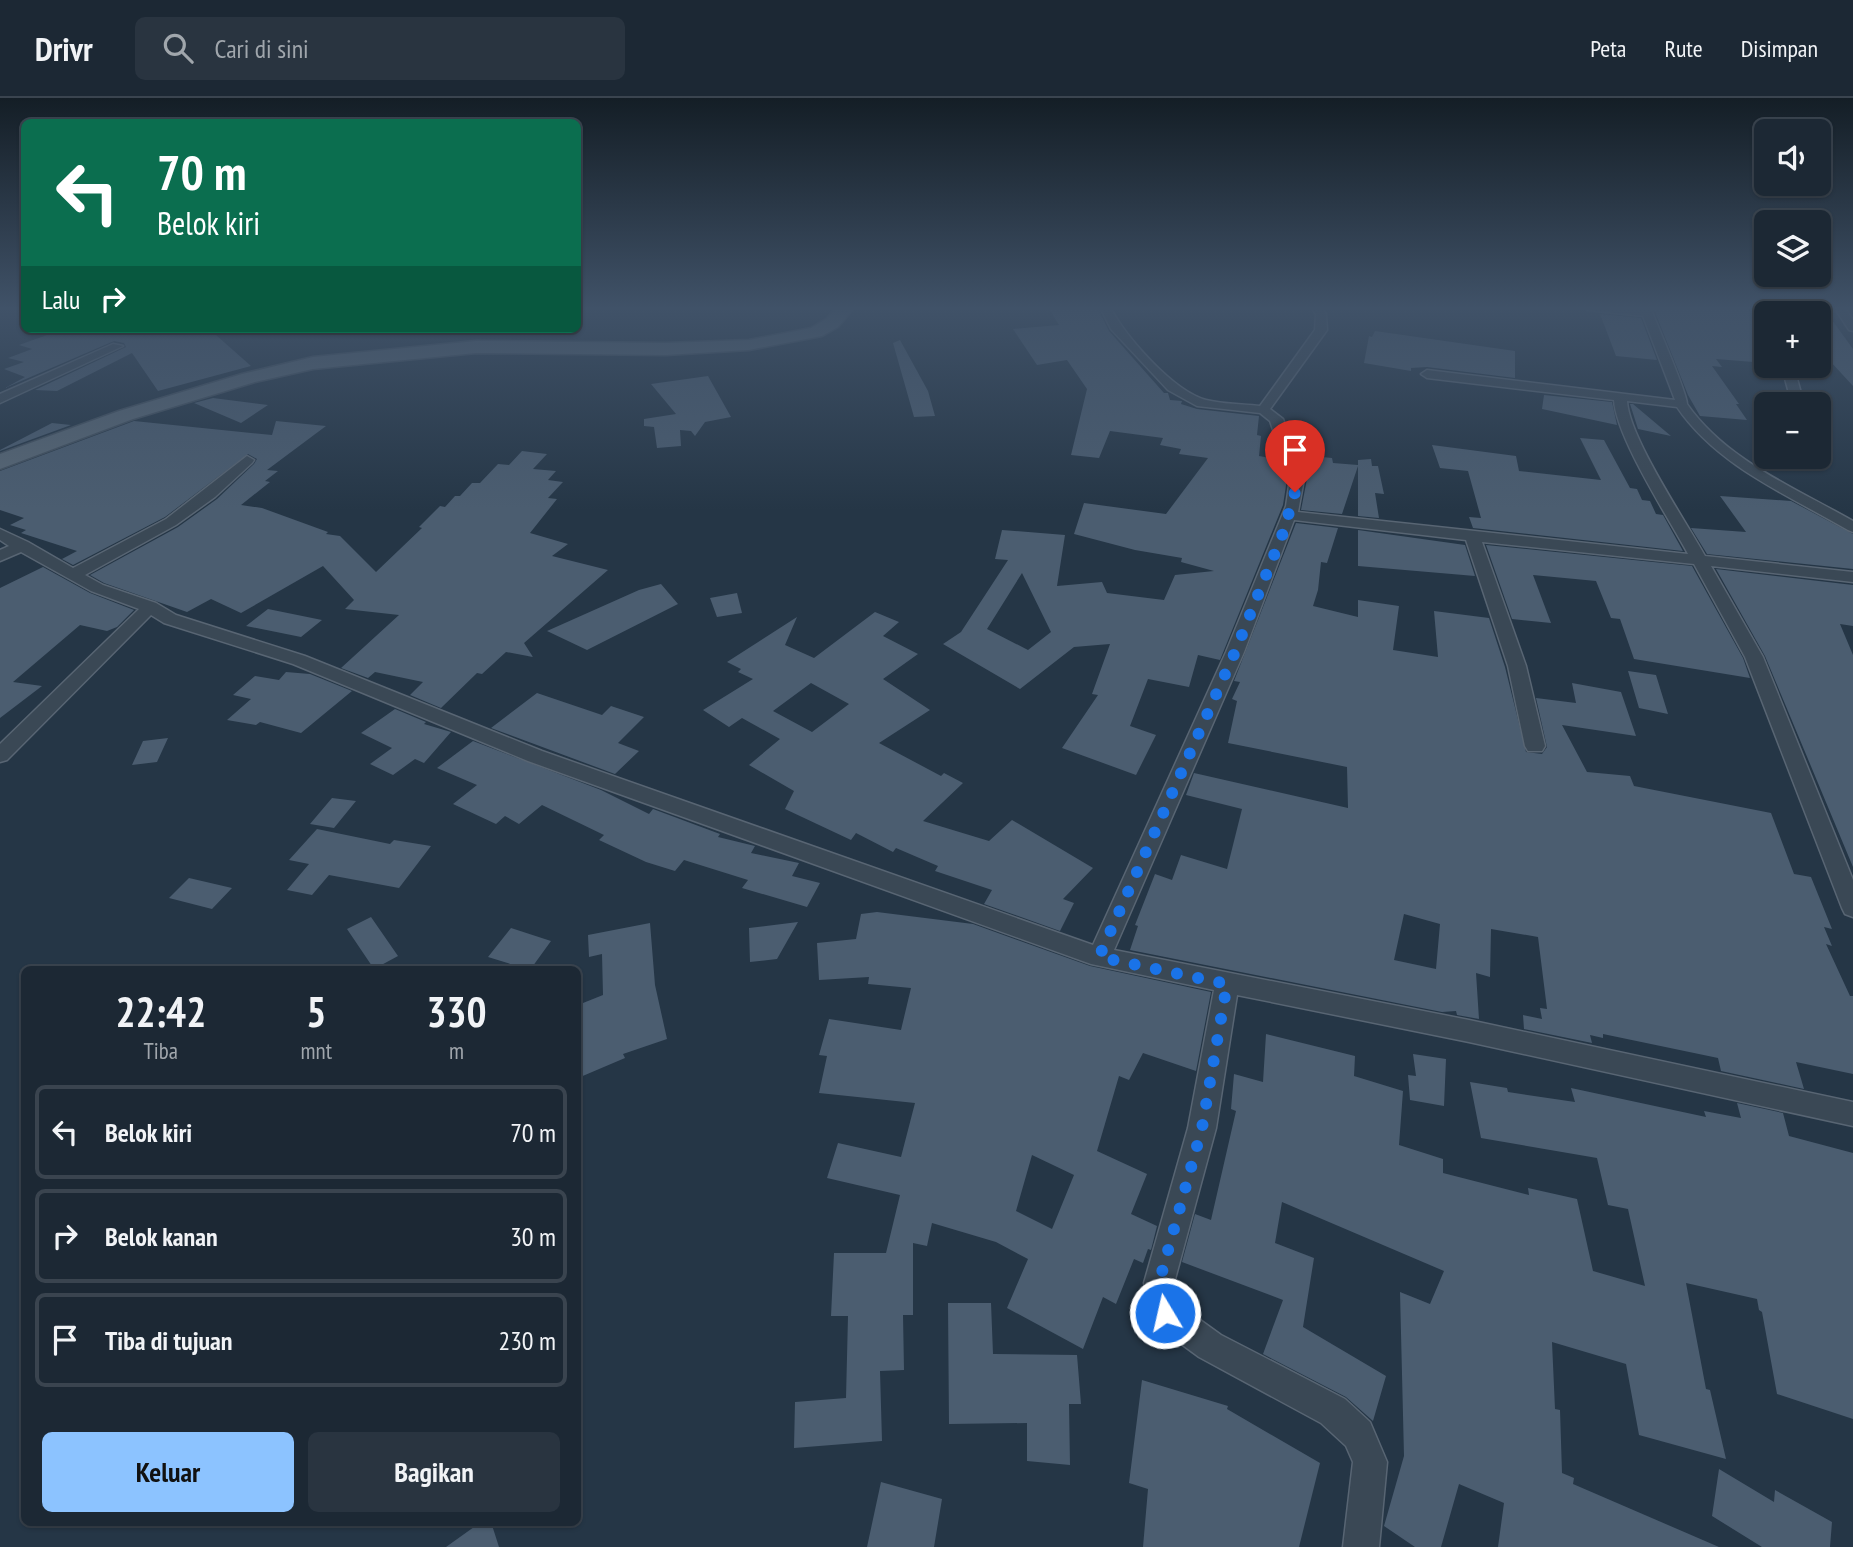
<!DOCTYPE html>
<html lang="id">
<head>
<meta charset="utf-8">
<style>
	:root { --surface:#1c2834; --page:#293440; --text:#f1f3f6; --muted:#a0a6ac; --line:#3a444f; --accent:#8cc3ff }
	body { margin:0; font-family:"PT Sans Narrow",sans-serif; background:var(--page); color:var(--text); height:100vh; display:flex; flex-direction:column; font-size:26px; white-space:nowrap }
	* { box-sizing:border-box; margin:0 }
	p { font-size:23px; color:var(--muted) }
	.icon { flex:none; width:38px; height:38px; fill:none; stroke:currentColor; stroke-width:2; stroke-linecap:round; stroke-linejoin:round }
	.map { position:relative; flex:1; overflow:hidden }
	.panel { position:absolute; left:21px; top:868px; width:560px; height:560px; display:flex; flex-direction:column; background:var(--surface); border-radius:10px; box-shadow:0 2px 5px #0004,0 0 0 2px var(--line) }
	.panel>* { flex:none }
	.top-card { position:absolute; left:21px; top:21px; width:560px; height:214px; border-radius:10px; box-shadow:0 2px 5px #0004,0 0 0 2px var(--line); background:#0b6e4f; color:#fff; overflow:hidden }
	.fabs { position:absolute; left:1754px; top:21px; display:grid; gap:14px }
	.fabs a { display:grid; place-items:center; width:77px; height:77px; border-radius:10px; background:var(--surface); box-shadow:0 2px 5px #0004,0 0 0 2px var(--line); font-size:35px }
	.pin { position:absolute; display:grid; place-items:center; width:60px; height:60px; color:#fff; margin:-72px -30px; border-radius:50% 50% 50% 0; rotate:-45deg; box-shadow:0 0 7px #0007 }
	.pin .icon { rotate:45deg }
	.me { position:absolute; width:77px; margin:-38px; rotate:351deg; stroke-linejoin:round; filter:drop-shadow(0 0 5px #0008) }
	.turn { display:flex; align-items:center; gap:24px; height:147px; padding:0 21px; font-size:32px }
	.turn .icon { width:91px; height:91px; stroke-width:2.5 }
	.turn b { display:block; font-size:49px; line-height:60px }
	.then { display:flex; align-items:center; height:66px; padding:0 21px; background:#0003; gap:14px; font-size:26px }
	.eta { display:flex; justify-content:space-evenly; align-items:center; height:119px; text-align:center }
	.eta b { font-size:42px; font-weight:700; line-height:49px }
	.cta { display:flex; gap:14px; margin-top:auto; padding:14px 21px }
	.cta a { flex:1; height:80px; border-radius:10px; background:var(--accent); color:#111; font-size:28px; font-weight:700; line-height:80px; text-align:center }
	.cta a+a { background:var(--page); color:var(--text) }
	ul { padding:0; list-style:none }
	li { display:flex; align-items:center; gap:21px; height:94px; margin:0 14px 10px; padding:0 7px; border:4px solid var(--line); border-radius:10px }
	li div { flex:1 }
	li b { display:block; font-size:26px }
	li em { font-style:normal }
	header { display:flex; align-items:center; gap:42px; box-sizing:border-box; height:98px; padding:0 35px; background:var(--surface); border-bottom:2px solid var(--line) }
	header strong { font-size:33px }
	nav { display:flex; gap:38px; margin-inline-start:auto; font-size:24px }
	.search { width:490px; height:63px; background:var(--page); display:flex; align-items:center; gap:18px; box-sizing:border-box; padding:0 24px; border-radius:10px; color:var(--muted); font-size:26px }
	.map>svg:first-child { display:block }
</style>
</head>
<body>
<header>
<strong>Drivr</strong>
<div class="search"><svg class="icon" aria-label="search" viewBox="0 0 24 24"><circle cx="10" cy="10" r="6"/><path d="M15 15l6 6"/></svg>Cari di sini</div>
<nav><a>Peta</a><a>Rute</a><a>Disimpan</a></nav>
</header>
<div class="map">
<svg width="1853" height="1449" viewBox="0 0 1853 1449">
	<rect width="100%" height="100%" fill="#253646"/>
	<path fill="#4b5d70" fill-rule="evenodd" d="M1048 209H1097L1109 233 1164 295H1168L1170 302 1182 303 1181 306 1197 311 1259 318 1257 337 1261 338 1259 358 1281 362 1287 381 1283 407 1220 562 1198 557 1189 589 1148 581 1130 628 1156 637 1136 677 1062 650 1098 597 1092 596 1110 546 1074 549 1020 591 943 546 961 534 1008 462 995 461 1002 432 1065 437 1057 488 1102 484 1107 495 1164 502 1175 477 1214 473 1181 464 1182 460 1135 452 1074 436 1084 405 1166 416 1208 360 1179 356 1181 351 1160 347 1163 340 1110 333 1099 360 1071 357 1087 291 1067 262 1037 267 1013 231 1059 227ZM1022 475 1051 534 1028 552 987 531Z
		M1653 209 1711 211 1709 209H1766V265L1716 261 1722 269 1712 268 1739 306H1736L1747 322 1700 318 1688 297Z
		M1779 209H1819L1828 221 1832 222 1853 251V288L1818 250V215H1785Z
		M1600 216 1641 220 1657 262 1616 258Z
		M64 231H193L216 237 251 268 158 293 132 255 57 293 35 292 126 249 124 245 114 243 5 290 25 279 4 271 24 264 8 260 32 251 19 247Z
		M1375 233 1515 253V280L1427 269 1411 270V273L1364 265 1369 238 1372 239Z
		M900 242 928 293 935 318 914 319 893 245Z
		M708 278 731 319 705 324 695 338 691 333 680 332 681 348 657 350 654 329 644 328V321L676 316 651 286Z
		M1544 297 1612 304 1617 327 1542 311Z
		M213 300 268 307 241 325 194 305Z
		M1630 306H1633L1671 338 1638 331Z
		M134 323 272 337 276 323 326 328 267 372 278 373 265 383 270 384 241 407 262 410 328 434 326 436 340 438 376 474 422 430 419 429 440 408 445 409 455 398H460L472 385H480L498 366 509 367 522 353 547 356 533 371 556 373 548 382 563 384 548 400 557 401 530 435 568 446 552 458 608 472 524 545 533 559 506 554 482 576 477 575 441 610 410 597 423 584 375 574 368 580 341 570 399 517 345 511 354 502 323 468 241 515 211 501 187 514 104 485 90 477 178 429 217 401 254 366 257 361 248 356 165 419 73 467 62 461 77 453 21 435 26 432 10 427 24 420 0 412V373Z
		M52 325 71 327 0 353V352Z
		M1580 340 1604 342 1630 390 1637 391 1642 402 1650 403 1656 416 1663 417 1683 453 1473 430 1469 419 1481 420 1468 373 1440 370 1432 347 1516 358 1519 373 1601 382Z
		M1313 358 1332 360 1333 365 1358 367V362L1371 361 1372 368H1378L1384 396 1375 395 1379 420 1358 418V368L1342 416 1301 412 1307 381 1301 365 1314 367Z
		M1720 398 1791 403 1853 436V471L1707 456 1691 430 1746 434Z
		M1296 425 1338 430 1327 465 1321 464 1318 492 1313 508 1358 519V502L1399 508 1393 552 1438 559 1434 513 1489 520 1505 569 1526 654 1542 656 1547 649 1536 600 1576 605 1572 585 1621 594 1636 638 1562 627 1587 674 1630 678 1634 688 1771 715 1794 776 1811 779 1832 831 1824 829 1832 848 1826 846 1850 898H1853V976L1796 964 1804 991 1721 973 1718 960 1603 936V940L1590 937 1592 945 1524 931 1523 917 1542 921 1540 910 1547 911 1538 839 1491 831 1490 879 1476 875 1479 921 1457 917 1456 913 1442 914 1130 852 1138 828 1135 827 1155 776 1172 782 1181 757 1227 771 1242 711 1186 697 1194 675 1348 710 1347 669 1228 645 1237 603 1232 601 1240 584 1234 583ZM1404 816 1440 826 1436 871 1394 862Z
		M1358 432 1465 447 1475 478 1358 468Z
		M1486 447 1692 468 1743 560 1750 580 1634 561 1620 521 1611 520 1596 483 1533 477 1551 525 1512 521Z
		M43 469 90 495 134 512 117 529 107 533 80 527 13 584 42 588 0 620V490Z
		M1716 471 1853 487V528L1840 526 1853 557V769L1765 558Z
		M661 486 678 506 587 552 547 533 639 492Z
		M737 495 742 515 717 519 710 500Z
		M268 511 322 522 301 539 246 528Z
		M875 514 899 524 883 538 918 556 883 581 930 612 879 645 941 678 944 675 963 685 923 723 989 743 1012 722 1093 770 1063 801 1074 805 1060 833 984 806 992 792 935 773 938 768 896 750 893 754 856 735 851 742 785 711 794 693 749 667 780 641 742 620 729 629 703 612 753 581 738 574 741 571 727 564 797 519 785 547 814 560ZM811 585 849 606 812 634 773 613Z
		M1628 573 1656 577 1668 616 1639 610Z
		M286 574 310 576 352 593 301 635 260 624 256 627 227 622 251 601 233 597 255 578 279 582Z
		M537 595 602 617 611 608 644 619 618 645 639 653 615 676 491 630Z
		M395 611 426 624 424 626 451 634 424 665 415 661 393 677 370 666 392 650 361 635Z
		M168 640 157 664 132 667 143 643Z
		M473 643 601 692 649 716 653 711 720 736 718 739 755 748 751 755 799 765 792 778 820 785 807 809 742 790 748 782 684 762 675 773 646 764 599 742 604 737 542 707 519 726 505 718 496 726 453 706 477 687 437 670Z
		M332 700 356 703 334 730 310 726Z
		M317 731 390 746 394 742 431 748 399 790 329 777 312 797 287 792 309 766 289 762Z
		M189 780 232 790 212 811 169 800Z
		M877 814 973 826 1090 868 1211 894 1196 973 1143 955 1129 982 1119 978 1097 1053 1147 1076 1131 1116 1157 1128 1151 1152 1148 1151 1143 1165 1134 1161 1116 1206 1103 1199 1083 1251 1007 1210 1028 1161 996 1144 932 1125 927 1148 913 1145V1217H903L904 1272 880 1273 882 1343 794 1350 795 1304 846 1300 848 1218H831L834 1155H886L900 1097 827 1080 838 1045 901 1059 915 1005 819 995 827 958 819 957 829 921 901 932 911 890 868 886 869 879 819 882 817 845 856 841 861 816ZM1032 1057 1074 1077 1052 1131 1016 1113Z
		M371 819 398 858 374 871 347 831Z
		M798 824 777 861 750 864 749 830Z
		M650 825 655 887 667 941 623 956 625 960 578 980V907L603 897 602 856 589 859 588 837Z
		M511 830 551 843 530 872 488 859Z
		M1266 936 1355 958 1354 978 1403 993 1399 1047 1443 1061V1075L1529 1097 1528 1090 1577 1101 1593 1173 1645 1188 1628 1111 1608 1107 1597 1060 1481 1040 1470 984 1507 990 1508 994 1575 1004 1571 990 1706 1019 1704 1013 1741 1020 1737 1005 1783 1015 1789 1038 1853 1055V1321L1777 1296 1762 1214 1759 1212 1757 1201 1686 1185 1706 1291 1710 1292 1726 1361 1639 1337 1626 1266 1552 1244 1555 1311 1560 1312 1562 1375 1574 1380 1573 1386 1719 1449H1498L1504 1405 1459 1386 1441 1449H1415L1384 1428 1404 1358 1400 1194 1430 1206 1444 1173 1282 1104 1275 1145 1314 1160 1303 1229 1386 1278 1373 1323 1346 1299 1263 1256 1283 1202 1182 1164 1195 1116 1211 1122 1236 1013 1231 1011 1234 976 1263 984Z
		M1413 956 1446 961 1444 1008 1410 1002 1408 977 1416 978Z
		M948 1205H991L993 1256 1077 1257 1081 1306H1069L1070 1367 1027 1363V1325L949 1326Z
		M1142 1282 1228 1308 1227 1311 1320 1365 1299 1449H1143L1148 1391 1129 1385Z
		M1719 1371 1774 1404 1775 1392 1832 1424 1830 1449H1762L1712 1418Z
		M881 1384 942 1401 934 1449H867Z
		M481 1424H491L499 1449H446Z"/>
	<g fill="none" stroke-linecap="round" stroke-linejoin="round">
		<defs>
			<path id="street" d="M1100 209H1110C1125 238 1173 293 1206 302 1222 306 1242 306 1260 308L1315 232 1316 216 1310 209H1321L1326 216 1327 232 1270 311 1283 321 1304 381 1298 414 1688 456C1668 419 1616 339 1614 302L1427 280 1421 276 1427 272 1675 302 1643 218 1587 212 1582 209 1640 211V209H1650C1656 224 1688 297 1687 306 1726 362 1795 390 1853 423V434L1848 432C1788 397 1717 368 1677 309L1627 303C1629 339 1685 422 1705 458L1853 474V484L1711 468 1763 559 1853 782V819L1845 816 1842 810 1745 559 1694 466 1482 444 1526 568 1545 648 1542 653H1528L1525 648 1508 568 1466 442 1294 422 1244 554 1114 852 1469 922 1853 1004V1028L1469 944 1237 897 1216 1030 1174 1185 1178 1206 1221 1237 1345 1301 1370 1324 1387 1364 1379 1449H1343L1353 1364 1346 1348 1321 1325 1199 1259 1154 1226 1150 1215 1144 1185 1188 1030 1214 892 1091 866 528 663 293 566 164 525 151 517 7 662 0 664V646L139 511 91 493 21 454 0 463V452L9 448 0 442V431L28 444 73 470 166 421 247 358 254 362 252 365 215 399 176 427 85 477 103 487 156 505 176 517 305 558 542 653 1093 847 1226 554 1286 408 1290 381 1270 323 1260 315 1197 308 1168 292 1111 231Z
				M1834 209H1844L1853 222V233L1849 232Z
				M113 246 123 248 0 305V296Z
				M1786 268H1798L1796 277 1804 306H1792L1784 277Z"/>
			<path id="primary" d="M837 209H855L838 229 822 238 749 252 666 257 476 255 313 271 255 284 133 321 0 371V356L119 313 242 276 313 259 476 243 666 245 749 242 811 230 826 221Z"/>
		</defs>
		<use href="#street" stroke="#586573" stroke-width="3"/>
		<use href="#primary" stroke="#43515f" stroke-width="3"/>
		<use href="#street" fill="#3a4855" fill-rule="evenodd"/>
		<use href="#primary" fill="#586775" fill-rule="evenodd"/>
	</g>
	<linearGradient id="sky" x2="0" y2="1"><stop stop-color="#141e26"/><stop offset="0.51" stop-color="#405268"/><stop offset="1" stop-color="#405268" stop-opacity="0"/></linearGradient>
	<rect width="1853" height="412" fill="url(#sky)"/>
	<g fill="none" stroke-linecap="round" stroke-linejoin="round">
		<path stroke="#1a73e8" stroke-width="12" stroke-dasharray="0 21.6" d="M1165 1215 1159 1185 1202 1030 1227 886 1099 859 1235 554 1283 435 1295 394"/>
	</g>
</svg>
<div class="fabs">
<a><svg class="icon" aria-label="sound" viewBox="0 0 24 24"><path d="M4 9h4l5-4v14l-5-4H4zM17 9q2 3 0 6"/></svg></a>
<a><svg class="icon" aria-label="layers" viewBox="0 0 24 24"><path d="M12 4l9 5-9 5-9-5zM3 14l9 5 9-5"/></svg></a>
<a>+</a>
<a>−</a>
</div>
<div class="pin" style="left:1295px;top:394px;background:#d93025"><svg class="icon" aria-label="arrive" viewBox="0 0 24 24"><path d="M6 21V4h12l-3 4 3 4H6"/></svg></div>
<svg class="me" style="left:1165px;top:1215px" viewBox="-20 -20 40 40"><circle r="17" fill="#1a73e8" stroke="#fff" stroke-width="3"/><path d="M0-11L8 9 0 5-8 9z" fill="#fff"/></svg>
<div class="top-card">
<div class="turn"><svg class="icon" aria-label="left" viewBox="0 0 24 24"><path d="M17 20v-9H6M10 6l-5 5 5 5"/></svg><div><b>70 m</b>Belok kiri</div></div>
<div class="then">Lalu<svg class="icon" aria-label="right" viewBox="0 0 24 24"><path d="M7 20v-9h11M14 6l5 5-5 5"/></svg></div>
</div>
<section class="panel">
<div class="eta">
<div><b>22:42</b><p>Tiba</p></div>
<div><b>5</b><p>mnt</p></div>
<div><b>330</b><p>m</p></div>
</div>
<ul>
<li><svg class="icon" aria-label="left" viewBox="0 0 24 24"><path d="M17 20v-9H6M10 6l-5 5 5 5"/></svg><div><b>Belok kiri</b></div><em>70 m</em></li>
<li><svg class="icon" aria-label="right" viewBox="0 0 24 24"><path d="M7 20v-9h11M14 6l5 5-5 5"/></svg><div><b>Belok kanan</b></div><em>30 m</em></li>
<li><svg class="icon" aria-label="arrive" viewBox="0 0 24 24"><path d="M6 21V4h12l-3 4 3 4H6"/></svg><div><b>Tiba di tujuan</b></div><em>230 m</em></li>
</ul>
<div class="cta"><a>Keluar</a><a>Bagikan</a></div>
</section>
</div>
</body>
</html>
